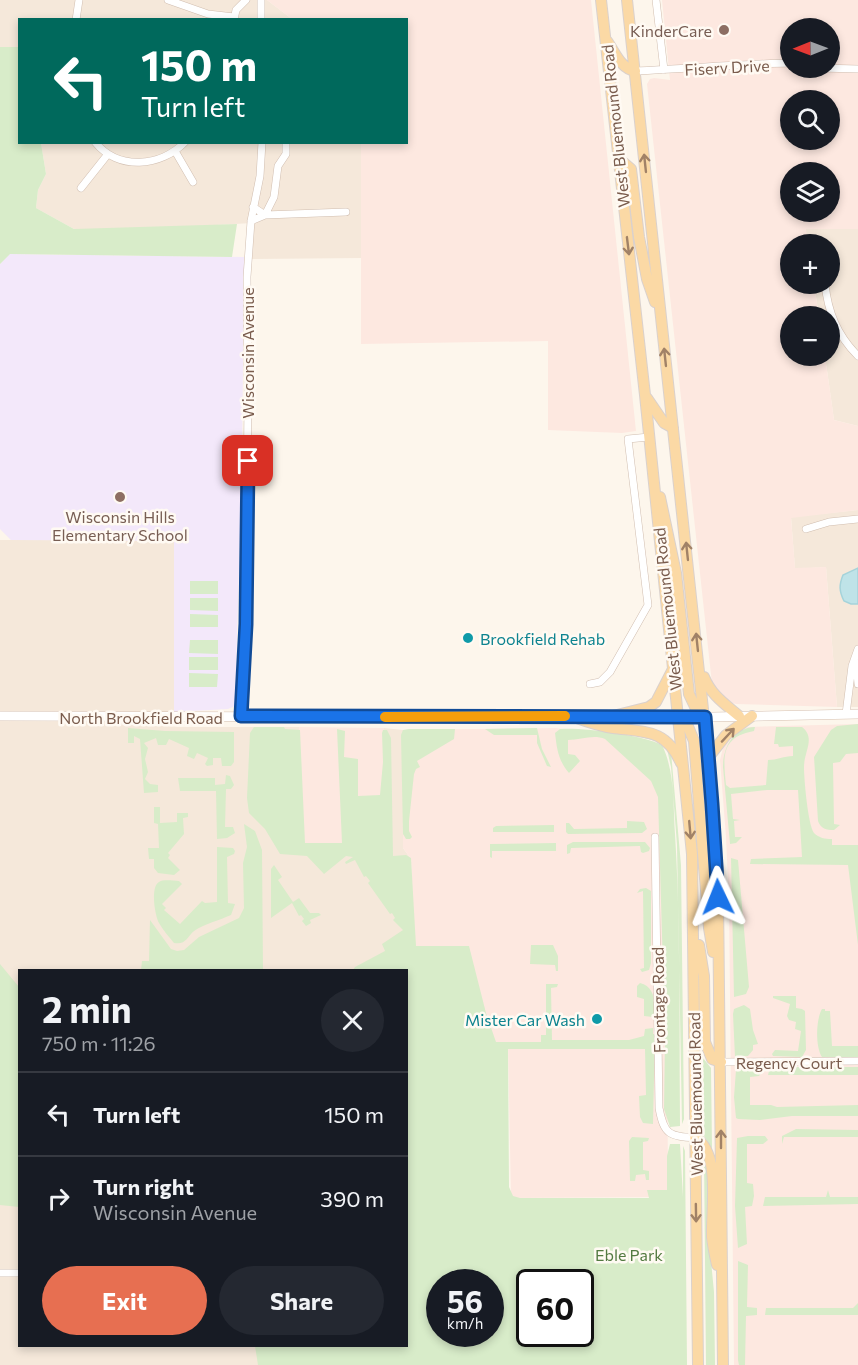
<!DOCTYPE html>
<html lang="en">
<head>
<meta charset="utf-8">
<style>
	:root { --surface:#171b24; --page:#242831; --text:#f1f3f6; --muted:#9ea1a6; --line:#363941; --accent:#e76f51 }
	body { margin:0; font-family:Commissioner,sans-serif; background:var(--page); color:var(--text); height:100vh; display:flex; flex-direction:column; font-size:22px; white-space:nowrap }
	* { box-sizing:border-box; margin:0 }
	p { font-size:20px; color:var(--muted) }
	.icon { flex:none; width:33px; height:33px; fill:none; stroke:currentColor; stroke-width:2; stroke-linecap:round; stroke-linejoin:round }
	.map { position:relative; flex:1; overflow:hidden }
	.details { position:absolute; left:18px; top:969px; width:390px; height:378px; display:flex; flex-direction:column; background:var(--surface); border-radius:0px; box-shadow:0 3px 9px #0003 }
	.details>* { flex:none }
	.top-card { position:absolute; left:18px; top:18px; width:390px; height:126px; border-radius:0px; box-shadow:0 3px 9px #0003; background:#00695c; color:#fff; overflow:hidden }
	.needle { width:39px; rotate:269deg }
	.fabs { position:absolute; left:780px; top:18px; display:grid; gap:12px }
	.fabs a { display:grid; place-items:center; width:60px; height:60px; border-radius:50%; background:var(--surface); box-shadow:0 3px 9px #0003; font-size:30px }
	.speed { position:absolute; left:426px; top:1269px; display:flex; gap:12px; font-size:30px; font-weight:700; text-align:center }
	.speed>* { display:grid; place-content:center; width:78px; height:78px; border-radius:50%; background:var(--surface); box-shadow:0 3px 9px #0003; line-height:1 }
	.speed small { font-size:15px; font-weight:400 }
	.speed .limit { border:3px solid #111; border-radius:9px; background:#fff; color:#111 }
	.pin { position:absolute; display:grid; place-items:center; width:51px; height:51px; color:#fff; margin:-26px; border-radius:12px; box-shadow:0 3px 9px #0006 }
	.me { position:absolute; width:66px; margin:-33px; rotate:358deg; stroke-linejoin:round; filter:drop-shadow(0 0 4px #0008) }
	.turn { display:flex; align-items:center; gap:21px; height:126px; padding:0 24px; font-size:27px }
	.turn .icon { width:78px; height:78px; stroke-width:2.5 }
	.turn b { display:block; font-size:42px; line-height:51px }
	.round { display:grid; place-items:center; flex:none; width:63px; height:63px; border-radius:32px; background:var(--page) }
	.summary { display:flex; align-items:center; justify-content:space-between; height:102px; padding:0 24px }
	h1 { font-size:36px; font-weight:700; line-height:45px }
	.cta { display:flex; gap:12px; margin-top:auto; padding:12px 24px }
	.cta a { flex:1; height:69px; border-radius:36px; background:var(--accent); color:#fff; font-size:24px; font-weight:700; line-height:69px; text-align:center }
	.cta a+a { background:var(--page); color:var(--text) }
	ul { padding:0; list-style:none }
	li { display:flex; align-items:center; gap:18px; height:84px; padding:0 24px; border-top:2px solid var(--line) }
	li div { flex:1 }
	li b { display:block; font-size:22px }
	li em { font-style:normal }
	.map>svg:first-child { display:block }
</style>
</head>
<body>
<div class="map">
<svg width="858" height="1365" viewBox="0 0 858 1365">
	<rect width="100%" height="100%" fill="#fdf6ec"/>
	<path fill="#f5e8da" d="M0 0H267L292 19 20 20 19 47H0Z
		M41 143H361L362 258 252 259 253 223 123 230 74 229 36 208 38 190 46 174Z
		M805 229H858V426L834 420 825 356H830V316H819L814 284H830V244H808Z
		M858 510V707H837L826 567 795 569 791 517Z
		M0 540H174V712L0 711Z
		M0 721 112 722 179 727H299L301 855 385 854 384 728 403 730V848L411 859 406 970H20V1346H272V1365H0Z"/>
	<path fill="#fde8e0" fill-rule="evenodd" d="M267 0H591L636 431 622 433 548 430V341L361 344V143L406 142V20L292 19Z
		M662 0H858V229H806L808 244H790V284H814L819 316H790V356H825L834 420 858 426V510L791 518 795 568 826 567 837 707 736 704 729 702 712 684 647 84 650 79 654 78 670 80ZM790 28H830V68H790ZM790 100H830V140H790ZM790 172H830V212H790Z
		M858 724V1365H734L729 904 726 837 720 760 724 744 735 732 748 727Z
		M299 727 384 728 385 854 301 855Z
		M556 728 605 735 661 786 667 980 668 1197 511 1198 508 1045 490 1044 414 952 411 859 403 848V730Z"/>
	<path fill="#f3e8fa" d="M9 254 244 257 242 465 235 706 228 709 174 712V541L11 540 0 529V264Z"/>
	<path fill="#d8ecc9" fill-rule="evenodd" d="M0 47H19L20 142 41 143 46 174 38 190 36 208 74 229 237 224 232 257 10 254 0 264Z
		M190 581H218V594H190Z
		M190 598H218V611L190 610Z
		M190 614 218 615V627H190Z
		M190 640H218V654L189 653Z
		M189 657H218V670H189Z
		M189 673 218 674 217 687H189Z
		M858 724V753L846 754 840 762 833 763 834 824 840 825 834 830C826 830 821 829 818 821L814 757 831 730 837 726Z
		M254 727H284L285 729 300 730 305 843H342L337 729 345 731 344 757 358 759V796L380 795 383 762 382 733 383 730H387L391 738 393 856 406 855 411 858 416 946H469L486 1013 496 1042H541V1035H546V984H558L557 987 551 988 552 1040H629L644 1036 645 1029 653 1028V1034H655L653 1124 643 1123 640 1117 639 1096 646 1095 645 1049H508L509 1187 513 1196 520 1198H649L647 1190H667V1156L670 1144H680L683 1197V1146L685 1151 687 1365H258L255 1346H406V970H353L355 967 385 951 382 944 403 930 393 920 395 918 392 913 390 914 368 883 370 881 366 876 364 877 355 860 346 864 345 862 353 857 346 856 324 874 307 856 280 854 265 829 249 813 247 798 250 733ZM440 1282H490V1334H440ZM530 1282H580V1334H530Z
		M755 727 754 731C721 737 723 756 726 785L730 788 766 785 768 760C777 760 784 756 793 756V746L779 747 778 744H774L776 727H802C816 738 804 751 804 767 804 779 808 825 814 833 819 838 825 839 832 839V845H858V945L848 865 750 864 751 859 802 857 798 790H767L731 794 733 819 740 820 734 821 735 837H742L736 843 730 844 723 767C723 747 733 728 755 727Z
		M128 728 165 731 234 732V762L231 766H222L221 758H213V765L207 766 205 764 208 758 197 753 194 759 187 756 189 748 169 739 166 745H158L156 738 144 743 148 748 145 759 148 772 145 779 150 784 158 785V792L144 793 140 739 134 736V743H128Z
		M537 728 542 749 551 767 547 766 537 743V735H494L485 729Z
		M409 729H455L454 739 417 761 420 767 416 769 414 774 409 821V831L412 837 410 839H406L403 834 401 735 403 730Z
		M560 729C580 727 644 735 662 745 675 771 673 806 675 834 681 931 679 1029 680 1126L670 1127 664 1109 665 1039 658 797 651 781 605 739C593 734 581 740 568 740V754L575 755 580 761 569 773C558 760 557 749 555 733Z
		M622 732C641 732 661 734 671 752L681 865 684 1119 682 1124 677 845 671 767 667 749 663 743Z
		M226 775 230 776 234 785 231 789H226L225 827H233L235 833 227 838 217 839 216 791H180L178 778H215V785L225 784Z
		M154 807H160V823L177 822V813H188V817L183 818 184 834 168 853 170 855 168 858 180 870 174 875 158 873 154 868V859H149L148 848H159L158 824 154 823Z
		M627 821 644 822 647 829 642 833 568 834 566 832V823H569L574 829 627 828Z
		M244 824 255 831 262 850 263 970H141L142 961H149L150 920 171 949 177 951 184 950 199 937 239 918 244 908 243 863 247 847Z
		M554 825V832H493V828L496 826Z
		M573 842H645L650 848 649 851 643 853 641 852 640 846 571 848 570 853 567 854V845Z
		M556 843V851H492V858L490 857V844Z
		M217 847 233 848 235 851 234 854 227 857 228 903 235 904 231 915C220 920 204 924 194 931 187 937 186 945 174 943 169 937 163 930 159 923 155 916 150 887 159 882 164 879 173 881 179 881L182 884 162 904 166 908 164 910 180 924 202 901 205 903 217 902Z
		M731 858 738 860 749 987 746 994 734 997Z
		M274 865 282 877 278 880 293 902 299 898 310 913H319L321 915 310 920 311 923 306 926 302 921 304 919 301 915 299 916 292 903 271 918V869Z
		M646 888 651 891V963L649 970 642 972 640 969 644 968 643 891 637 893 640 889Z
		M531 945H553L558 956V971H556L555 965 530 964Z
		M0 964 19 987V1207L0 1205Z
		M640 983C655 986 657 1006 653 1017L644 1016V999L637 997V986Z
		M773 996H796V1008L802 1009 805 1011 806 1050 802 1057 773 1056 772 1054 775 1050 798 1051 801 1031 795 1029 796 1022 789 1020 787 1016 790 1004 773 998Z
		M744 1005 750 1009 753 1030 758 1044 753 1045V1050L748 1056 735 1057 733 1014 734 1009Z
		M822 1009H825V1011H830L832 1046H858V1057H822C815 1046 816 1019 822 1009Z
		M703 1058 711 1068 712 1149 704 1136Z
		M776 1067H858V1075H768L769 1071Z
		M752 1068 761 1073 759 1076 750 1077V1105H771L777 1107 858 1105V1116H792L760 1120 738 1119 736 1118 734 1097 736 1070Z
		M796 1129 858 1130V1137H784L782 1144V1136Z
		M748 1136H765L768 1140 763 1144H747V1183L753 1184 754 1196 752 1206 745 1207 747 1244 738 1248 735 1206 737 1138Z
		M632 1137 649 1138 648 1141 643 1142V1170L649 1171V1180H646L645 1174 636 1175 635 1181H630L629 1141Z
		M704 1154 708 1168 709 1240 714 1292 715 1365H706Z
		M828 1190 830 1197H858V1204L763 1206 765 1197H826Z
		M738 1261 748 1265 747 1307 757 1308V1315L746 1316 745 1365H739L738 1360Z
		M858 1303V1315H765L766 1308H853Z"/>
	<path fill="#bfe3e8" stroke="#a5d3da" stroke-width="1.5" d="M858 568V604H851L844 601C839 591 839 585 843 575Z"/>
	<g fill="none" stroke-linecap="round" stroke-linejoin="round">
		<defs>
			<path id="street" d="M168 0 208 14 234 17
				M261 0V20
				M656 0 664 70
				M76 20 79 0
				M234 20 236 10 246 0
				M820 68 858 69
				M635 71C687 69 738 64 790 63
				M95 142C118 171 161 167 185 142
				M286 142V154L278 166 274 197 265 215 346 212
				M175 151 193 182
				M81 188 108 154
				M251 221 265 215 253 207
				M825 284C828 312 837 335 858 356
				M806 529 829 522 858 519
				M856 663 858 684
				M590 684 600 682 610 672 648 605 628 439 649 437
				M846 714 852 666 858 649
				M241 716 246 624 248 397 247 277 251 221 260 176 262 142
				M655 837 659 1108C664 1135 669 1136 696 1138
				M721 1062 858 1061
				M0 1273H20"/>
			<path id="secondary" d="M0 716 661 718 858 714"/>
			<path id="primary" d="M601 0 645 395 692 854 698 1365
				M627 0 711 784 718 897 723 1365
				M607 41C615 52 620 68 635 71
				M619 162 624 163 631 169 639 237 647 279 655 302
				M647 398 664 423 673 428
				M660 497 676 573 689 694 697 711 705 717
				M704 677C711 695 725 704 739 716
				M571 716C585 721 598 726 613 728 645 732 666 729 681 763
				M609 717 649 707 656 702 673 669
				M679 717 687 724 694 741 709 928 713 952
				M708 758 726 735 752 716
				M699 945 704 976 705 1042 712 1059 721 1062
				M696 1138C721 1154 711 1210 712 1237 713 1246 715 1256 717 1265"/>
		</defs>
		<use href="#street" stroke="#d1beb0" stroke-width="8"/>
		<use href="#secondary" stroke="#d6c0b0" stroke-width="10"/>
		<use href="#primary" stroke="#dad1cd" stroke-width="12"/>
		<use href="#street" stroke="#fff" stroke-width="7"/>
		<use href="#secondary" stroke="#fff" stroke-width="9"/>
		<use href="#primary" stroke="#fbd9a5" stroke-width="10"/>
	</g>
	<defs><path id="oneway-shaft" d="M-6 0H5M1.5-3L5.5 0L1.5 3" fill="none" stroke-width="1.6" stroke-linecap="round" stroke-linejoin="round" transform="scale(1.5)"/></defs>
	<g stroke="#a18267">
		<use href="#oneway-shaft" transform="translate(645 163) rotate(-96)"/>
		<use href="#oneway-shaft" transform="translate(628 246) rotate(83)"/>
		<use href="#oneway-shaft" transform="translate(665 357) rotate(-96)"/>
		<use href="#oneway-shaft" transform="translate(687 551) rotate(-96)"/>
		<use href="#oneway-shaft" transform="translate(697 642) rotate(-96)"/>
		<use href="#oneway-shaft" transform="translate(728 735) rotate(-47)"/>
		<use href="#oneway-shaft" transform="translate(690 830) rotate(85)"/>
		<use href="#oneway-shaft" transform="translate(721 1139) rotate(-90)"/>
		<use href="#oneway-shaft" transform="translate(696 1213) rotate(89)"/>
	</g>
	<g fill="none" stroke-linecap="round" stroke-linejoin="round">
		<defs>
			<path id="route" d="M248 461 246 624 241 716 705 717 712 804 718 897"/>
		</defs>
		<use href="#route" stroke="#114b97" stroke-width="15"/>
		<use href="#route" stroke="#1a73e8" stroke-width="10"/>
		<path stroke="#f59e0b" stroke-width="10" d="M385 717 565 716"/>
	</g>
	<g fill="#8d6e63" stroke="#fffaf3" stroke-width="2">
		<circle cx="724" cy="30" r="6"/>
		<circle cx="120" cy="497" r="6"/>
	</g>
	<g fill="#0f9aa8" stroke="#fffaf3" stroke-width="2">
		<circle cx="468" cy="638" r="6"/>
		<circle cx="597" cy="1019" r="6"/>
	</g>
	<g text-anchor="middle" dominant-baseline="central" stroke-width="5" stroke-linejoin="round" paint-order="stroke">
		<g font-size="16" fill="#785e54" stroke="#fffaf3" text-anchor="end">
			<text x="712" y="30">KinderCare</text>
			<text x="120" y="516" text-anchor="middle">Wisconsin Hills<tspan x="120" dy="18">Elementary School</tspan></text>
		</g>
		<g font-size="16" fill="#7a5c4d" stroke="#fffaf3">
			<text transform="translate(727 67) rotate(-3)">Fiserv Drive</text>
			<text transform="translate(615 126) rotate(-96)">West Bluemound Road</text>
			<text transform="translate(247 353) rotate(-90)">Wisconsin Avenue</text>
			<text transform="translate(667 609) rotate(-96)">West Bluemound Road</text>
			<text x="141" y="717">North Brookfield Road</text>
			<text transform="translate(658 1000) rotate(-91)">Frontage Road</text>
			<text x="789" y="1062">Regency Court</text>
			<text transform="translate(695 1094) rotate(-91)">West Bluemound Road</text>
		</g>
		<g font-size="16" fill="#0d838f" stroke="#fffaf3" text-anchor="start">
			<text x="480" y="638">Brookfield Rehab</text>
			<text x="585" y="1019" text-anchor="end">Mister Car Wash</text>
		</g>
		<g font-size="16" fill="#537a41" stroke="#fffaf3">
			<text x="629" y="1254">Eble Park</text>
		</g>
	</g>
</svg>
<div class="fabs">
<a><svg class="needle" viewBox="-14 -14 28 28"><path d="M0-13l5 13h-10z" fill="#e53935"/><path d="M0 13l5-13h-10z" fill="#9ea1a6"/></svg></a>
<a><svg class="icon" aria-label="search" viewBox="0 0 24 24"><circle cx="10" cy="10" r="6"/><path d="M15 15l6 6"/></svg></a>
<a><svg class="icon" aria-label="layers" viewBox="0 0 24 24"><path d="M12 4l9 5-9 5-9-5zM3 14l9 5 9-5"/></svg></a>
<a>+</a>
<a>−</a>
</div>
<div class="speed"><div>56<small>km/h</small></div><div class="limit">60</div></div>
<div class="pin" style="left:248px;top:461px;background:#d93025"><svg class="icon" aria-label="arrive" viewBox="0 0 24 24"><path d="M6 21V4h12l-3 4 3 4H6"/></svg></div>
<svg class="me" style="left:718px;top:897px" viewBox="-20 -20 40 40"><path d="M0-17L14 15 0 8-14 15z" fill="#1a73e8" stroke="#fff" stroke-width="4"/></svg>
<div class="top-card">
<div class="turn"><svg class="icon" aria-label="left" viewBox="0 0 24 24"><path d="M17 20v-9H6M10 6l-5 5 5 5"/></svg><div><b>150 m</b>Turn left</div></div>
</div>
<section class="details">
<div class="summary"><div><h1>2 min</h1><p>750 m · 11:26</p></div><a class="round"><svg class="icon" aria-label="close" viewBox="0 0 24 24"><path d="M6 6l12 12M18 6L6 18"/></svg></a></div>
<ul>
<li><svg class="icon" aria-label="left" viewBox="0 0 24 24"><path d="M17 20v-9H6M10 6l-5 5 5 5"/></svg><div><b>Turn left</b></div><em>150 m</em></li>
<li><svg class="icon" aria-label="right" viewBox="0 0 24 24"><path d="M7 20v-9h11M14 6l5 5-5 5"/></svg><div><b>Turn right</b><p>Wisconsin Avenue</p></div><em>390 m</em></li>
</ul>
<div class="cta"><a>Exit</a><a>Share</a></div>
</section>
</div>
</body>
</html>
